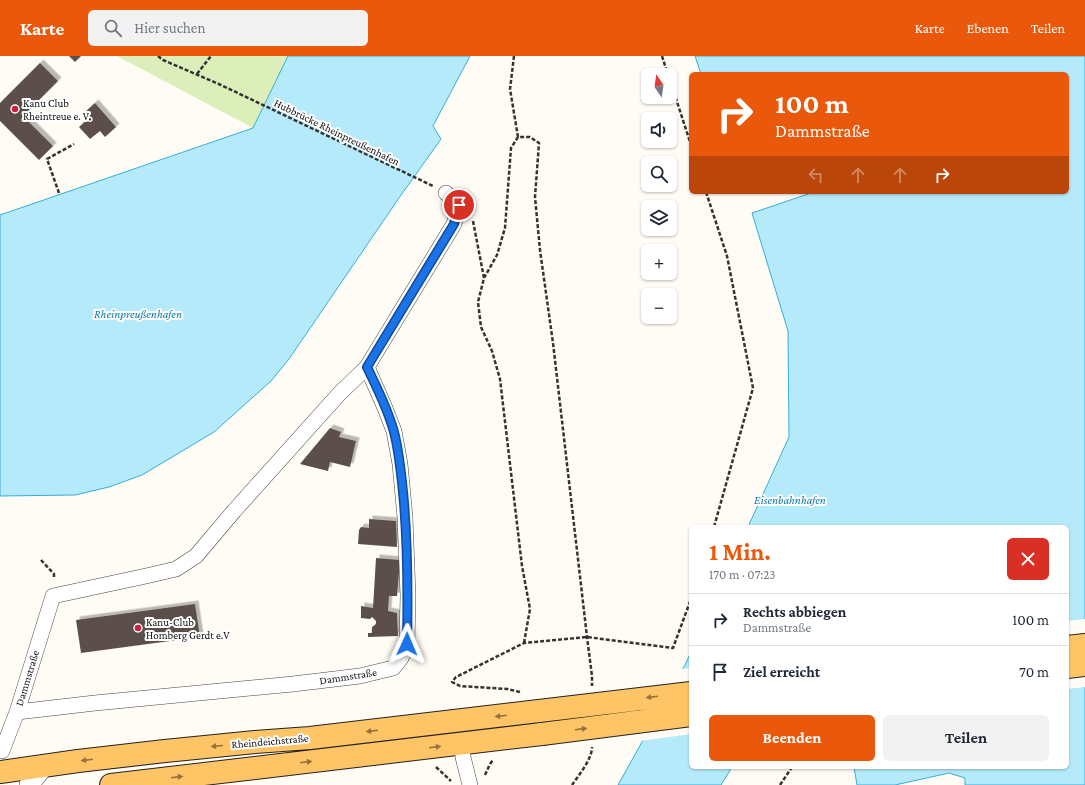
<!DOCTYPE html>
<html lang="de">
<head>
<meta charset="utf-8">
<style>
	:root { --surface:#fff; --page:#f2f2f3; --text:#1f2937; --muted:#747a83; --line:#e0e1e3; --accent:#ea580c }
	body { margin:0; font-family:"Crimson Pro",serif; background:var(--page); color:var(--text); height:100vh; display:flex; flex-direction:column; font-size:15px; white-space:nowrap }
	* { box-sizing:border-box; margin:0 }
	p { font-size:13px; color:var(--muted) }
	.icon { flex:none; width:22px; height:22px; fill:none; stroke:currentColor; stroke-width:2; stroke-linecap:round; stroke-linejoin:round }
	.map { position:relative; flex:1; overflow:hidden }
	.side { position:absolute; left:689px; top:469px; width:380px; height:244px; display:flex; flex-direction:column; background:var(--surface); border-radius:6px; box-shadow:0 1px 3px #0004 }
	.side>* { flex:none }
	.top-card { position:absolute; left:689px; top:16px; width:380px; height:122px; border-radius:6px; box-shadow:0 1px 3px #0004; background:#ea580c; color:#fff; overflow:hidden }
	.needle { width:26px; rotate:347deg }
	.controls { position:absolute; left:641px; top:12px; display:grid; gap:8px }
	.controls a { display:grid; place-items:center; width:36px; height:36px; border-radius:6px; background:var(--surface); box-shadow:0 1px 3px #0004; font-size:20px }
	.pin { position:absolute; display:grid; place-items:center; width:34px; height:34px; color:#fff; margin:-17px; border:2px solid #fff; border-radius:50%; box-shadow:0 1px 4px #0007 }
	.me { position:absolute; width:44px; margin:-22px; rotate:1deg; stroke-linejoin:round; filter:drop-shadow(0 0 3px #0008) }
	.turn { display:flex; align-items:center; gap:14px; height:84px; padding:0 20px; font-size:18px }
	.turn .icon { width:52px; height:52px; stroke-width:2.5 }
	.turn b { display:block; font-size:28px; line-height:34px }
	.lanes { display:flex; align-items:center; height:38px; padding:0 20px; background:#0003; justify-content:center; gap:20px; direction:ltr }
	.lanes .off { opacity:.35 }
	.round { display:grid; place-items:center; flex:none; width:42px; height:42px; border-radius:6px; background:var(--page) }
	.summary { display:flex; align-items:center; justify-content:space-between; height:68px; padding:0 20px }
	h1 { font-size:24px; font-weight:700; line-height:30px; color:var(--accent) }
	.primary-button { display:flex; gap:8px; margin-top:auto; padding:8px 20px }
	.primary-button a { flex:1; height:46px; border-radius:6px; background:var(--accent); color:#fff; font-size:16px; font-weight:700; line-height:46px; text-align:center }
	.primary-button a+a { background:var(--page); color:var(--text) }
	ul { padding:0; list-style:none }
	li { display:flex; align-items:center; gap:12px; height:52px; padding:0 20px; border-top:1px solid var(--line) }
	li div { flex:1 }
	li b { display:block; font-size:15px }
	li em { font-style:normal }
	header { display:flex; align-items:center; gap:24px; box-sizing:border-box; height:56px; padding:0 20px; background:var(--accent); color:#fff }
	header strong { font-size:19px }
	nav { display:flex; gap:22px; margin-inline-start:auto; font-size:14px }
	.search { width:280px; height:36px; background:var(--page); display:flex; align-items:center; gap:10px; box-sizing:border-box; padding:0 14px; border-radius:6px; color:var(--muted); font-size:15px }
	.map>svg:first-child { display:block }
</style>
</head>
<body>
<header>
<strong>Karte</strong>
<div class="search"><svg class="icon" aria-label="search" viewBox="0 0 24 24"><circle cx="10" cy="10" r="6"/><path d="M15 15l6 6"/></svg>Hier suchen</div>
<nav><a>Karte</a><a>Ebenen</a><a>Teilen</a></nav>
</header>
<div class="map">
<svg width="1085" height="729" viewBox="0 0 1085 729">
	<defs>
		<filter id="shadow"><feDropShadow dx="3.5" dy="-3.5" stdDeviation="0" flood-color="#0004"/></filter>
	</defs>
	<rect width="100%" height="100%" fill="#fffcf5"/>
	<path fill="#dceeba" d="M117 0H288L253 72Z"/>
	<path fill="#b5eafb" stroke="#35aed8" d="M288 0H470L433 70 441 83 399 142 289 303 271 325 214 376 142 419 109 431 75 439 0 440V159L253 72Z
		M695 0H1085V729H965V722L949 717 895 729H857L854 711H1067V471H748L789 381 788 275 752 157 814 136H1067V18H701Z
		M691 596V711H732L721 729H618L685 609Z"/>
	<path fill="#fffcf5" d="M1085 563V631L1067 633V565Z
		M691 612V678L640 685 680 613Z"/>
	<path fill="#5b504c" filter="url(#shadow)" d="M69 0H81L75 6Z
		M40 7 58 25 23 60 53 90 39 104 0 65V47Z
		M95 47 116 71 105 81 100 75 90 83 79 71 89 62 84 57Z
		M330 372 341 376 339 381 356 385 350 411 330 406 328 415 300 408Z
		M369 463 396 465 397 491 358 488 359 474 361 471 369 472Z
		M376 502 400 504 397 540H389L388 555 397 557 398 580 368 581V577H372V571L376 568V565L372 561 370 563 361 562V550L373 552Z
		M195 548 200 581 81 597 76 564Z"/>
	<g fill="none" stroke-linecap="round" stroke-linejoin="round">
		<defs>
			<path id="minor" d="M17 656 95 647 293 628 360 620 393 612 401 602 407 588 408 539 405 461 400 408 394 375 385 352 367 311
				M462 688 463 701 470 729
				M2 695 17 656 53 540 146 520 176 513 196 500 234 455 339 338 367 311 454 168 459 149 446 137"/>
			<path id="tertiary" d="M29 729 45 709"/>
			<path id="primary" d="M1067 591 1085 589
				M1067 611 1085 609
				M0 716 78 705 165 695 255 686 310 682 539 655
				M111 729 542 678"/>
		</defs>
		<use href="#minor" stroke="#444" stroke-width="16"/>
		<use href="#tertiary" stroke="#444" stroke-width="20"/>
		<use href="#primary" stroke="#222" stroke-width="24"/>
		<path stroke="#333" stroke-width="2.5" stroke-dasharray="4 2" stroke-linecap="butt" d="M158 0 163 4 221 29 433 130
			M514 0 510 33 518 81
			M662 0 668 19
			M197 18 211 0
			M670 24 691 89
			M706 136 727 200 753 332 714 471
			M59 137 47 103 74 88
			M473 165 484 222 478 246 481 271 492 295 500 323 522 510 530 553 524 587
			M484 222 497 199 505 172 511 92 518 81H530L539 87 535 141 540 194 553 287 587 581 592 620V630
			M41 504 54 518V523
			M520 636 507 633 460 630 452 626 456 621 524 587 587 581 673 592 691 543
			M436 711 451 725
			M485 719 490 708 493 704
			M572 729C579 719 592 703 592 691
			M780 729 792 711"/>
		<use href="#minor" stroke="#fff" stroke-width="15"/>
		<use href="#tertiary" stroke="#fff" stroke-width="19"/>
		<use href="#primary" stroke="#ffc465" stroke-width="22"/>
		<defs>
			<path id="primary-bridge" d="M539 655 691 637
				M542 678 691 659"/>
		</defs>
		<use href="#primary-bridge" stroke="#222" stroke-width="24" stroke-linecap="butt"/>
		<use href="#primary-bridge" stroke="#ffc465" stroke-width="22"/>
	</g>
	<defs><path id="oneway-solid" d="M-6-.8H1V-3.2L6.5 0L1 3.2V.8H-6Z"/></defs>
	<g fill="#94733f">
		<use href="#oneway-solid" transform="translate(652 641) rotate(173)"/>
		<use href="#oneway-solid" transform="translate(501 660) rotate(173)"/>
		<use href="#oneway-solid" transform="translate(581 673) rotate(-7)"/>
		<use href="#oneway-solid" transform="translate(372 675) rotate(173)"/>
		<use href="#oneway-solid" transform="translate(217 690) rotate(175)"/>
		<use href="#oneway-solid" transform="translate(435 691) rotate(-7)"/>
		<use href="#oneway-solid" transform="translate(87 704) rotate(173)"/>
		<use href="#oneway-solid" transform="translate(306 706) rotate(-7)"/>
		<use href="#oneway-solid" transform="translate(177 721) rotate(-7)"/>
	</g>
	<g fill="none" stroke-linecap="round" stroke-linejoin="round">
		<defs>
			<path id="route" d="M407 588C408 537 408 486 403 436 401 416 399 395 394 376 388 353 377 332 367 311L454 168 459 149"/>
		</defs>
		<use href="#route" stroke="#114b97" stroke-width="10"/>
		<use href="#route" stroke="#1a73e8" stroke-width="7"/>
	</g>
	<g fill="#ce1c3c" stroke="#fff" stroke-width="1.5">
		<circle cx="15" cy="53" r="4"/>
		<circle cx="138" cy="572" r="4"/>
	</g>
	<g text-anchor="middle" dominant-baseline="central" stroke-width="4" stroke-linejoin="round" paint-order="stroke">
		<g font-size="11" fill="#111" stroke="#fff" text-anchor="start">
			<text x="23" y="47">Kanu Club<tspan x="23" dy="13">Rheintreue e. V.</tspan></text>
			<text x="146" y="566">Kanu-Club<tspan x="146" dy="13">Homberg Gerdt e.V</tspan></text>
		</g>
		<g font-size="11" fill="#111" stroke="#fff">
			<text transform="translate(337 76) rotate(26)">Hubbrücke Rheinpreußenhafen</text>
			<text transform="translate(348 620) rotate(-9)">Dammstraße</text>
			<text transform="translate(27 622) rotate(-73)">Dammstraße</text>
			<text transform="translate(270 685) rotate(-5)">Rheindeichstraße</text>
		</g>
		<g font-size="12" font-style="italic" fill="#0e7aa7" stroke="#fff">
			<text x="138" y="258">Rheinpreußenhafen</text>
			<text x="790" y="444">Eisenbahnhafen</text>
		</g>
	</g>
</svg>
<div class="controls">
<a><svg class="needle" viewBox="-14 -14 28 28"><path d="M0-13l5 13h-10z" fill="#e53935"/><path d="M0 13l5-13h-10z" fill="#747a83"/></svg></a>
<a><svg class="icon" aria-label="sound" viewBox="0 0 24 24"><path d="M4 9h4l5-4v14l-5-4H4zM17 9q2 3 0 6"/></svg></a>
<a><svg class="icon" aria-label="search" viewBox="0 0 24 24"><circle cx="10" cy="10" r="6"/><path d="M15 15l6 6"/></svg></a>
<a><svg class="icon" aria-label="layers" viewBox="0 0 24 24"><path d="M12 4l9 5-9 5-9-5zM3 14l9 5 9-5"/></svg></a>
<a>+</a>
<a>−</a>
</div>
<div class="pin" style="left:459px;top:149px;background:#d93025"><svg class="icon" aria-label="arrive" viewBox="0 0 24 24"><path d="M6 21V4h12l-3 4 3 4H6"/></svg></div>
<svg class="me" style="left:407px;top:588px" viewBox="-20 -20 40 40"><path d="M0-17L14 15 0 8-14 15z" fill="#1a73e8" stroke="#fff" stroke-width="4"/></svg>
<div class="top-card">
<div class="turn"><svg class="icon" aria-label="right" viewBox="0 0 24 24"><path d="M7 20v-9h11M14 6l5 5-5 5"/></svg><div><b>100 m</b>Dammstraße</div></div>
<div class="lanes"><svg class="icon off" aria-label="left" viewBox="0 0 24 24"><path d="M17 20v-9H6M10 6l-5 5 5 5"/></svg><svg class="icon off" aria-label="ahead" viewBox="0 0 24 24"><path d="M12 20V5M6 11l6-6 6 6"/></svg><svg class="icon off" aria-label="ahead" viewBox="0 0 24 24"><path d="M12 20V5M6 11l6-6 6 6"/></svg><svg class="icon" aria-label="right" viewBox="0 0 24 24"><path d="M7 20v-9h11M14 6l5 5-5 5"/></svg></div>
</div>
<section class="side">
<div class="summary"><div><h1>1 Min.</h1><p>170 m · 07:23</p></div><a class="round" style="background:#d93025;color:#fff"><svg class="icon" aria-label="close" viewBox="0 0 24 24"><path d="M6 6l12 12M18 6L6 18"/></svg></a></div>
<ul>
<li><svg class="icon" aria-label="right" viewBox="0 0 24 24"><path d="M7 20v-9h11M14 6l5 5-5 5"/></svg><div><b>Rechts abbiegen</b><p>Dammstraße</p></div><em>100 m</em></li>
<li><svg class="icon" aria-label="arrive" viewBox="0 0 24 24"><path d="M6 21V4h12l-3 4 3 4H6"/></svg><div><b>Ziel erreicht</b></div><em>70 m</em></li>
</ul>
<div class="primary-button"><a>Beenden</a><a>Teilen</a></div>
</section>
</div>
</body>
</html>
